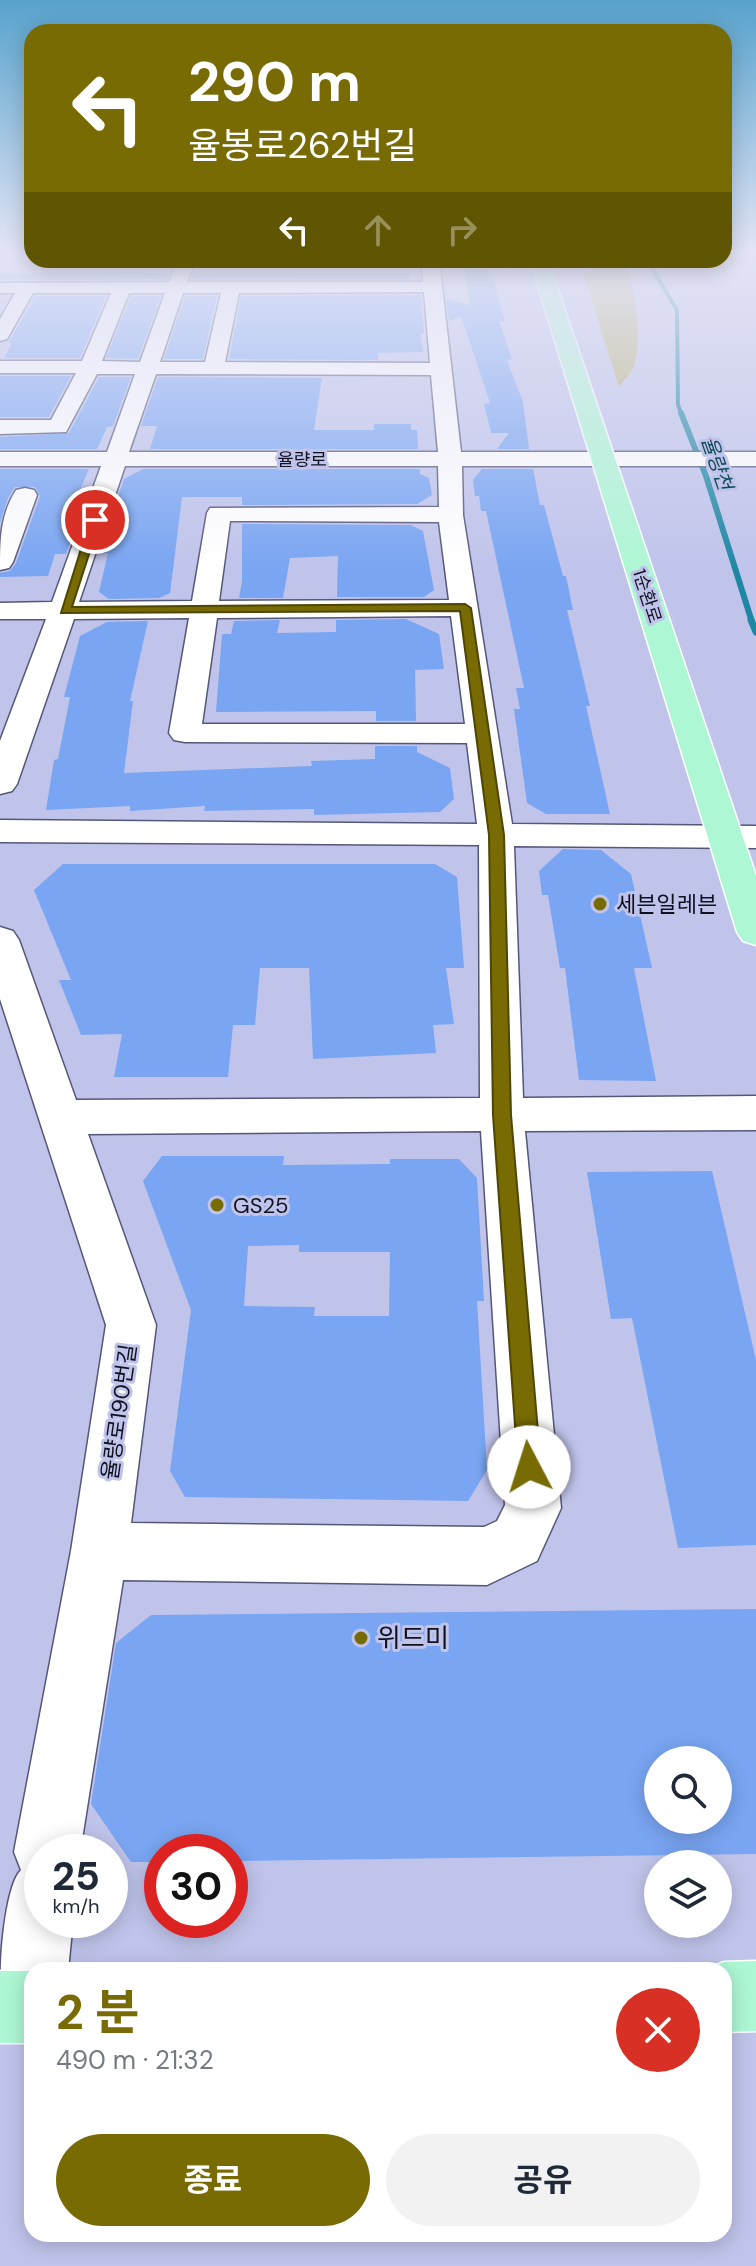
<!DOCTYPE html>
<html lang="ko">
<head>
<meta charset="utf-8">
<style>
	:root { --surface:#fff; --page:#f2f2f3; --text:#1f2937; --muted:#747a83; --accent:#786b03 }
	body { margin:0; font-family:"DM Sans","Noto Sans KR",sans-serif; background:var(--page); color:var(--text); height:100vh; display:flex; flex-direction:column; font-size:30px; white-space:nowrap }
	* { box-sizing:border-box; margin:0 }
	p { font-size:26px; color:var(--muted) }
	.icon { flex:none; width:44px; height:44px; fill:none; stroke:currentColor; stroke-width:2; stroke-linecap:round; stroke-linejoin:round }
	.map { position:relative; flex:1; overflow:hidden }
	.sheet { position:absolute; left:24px; top:1962px; width:708px; height:280px; display:flex; flex-direction:column; background:var(--surface); border-radius:24px; box-shadow:0 4px 20px #0003 }
	.sheet>* { flex:none }
	.banner { position:absolute; left:24px; top:24px; width:708px; height:244px; border-radius:24px; box-shadow:0 4px 20px #0003; background:#786b03; color:#fff; overflow:hidden }
	.controls { position:absolute; left:644px; top:1746px; display:grid; gap:16px }
	.controls a { display:grid; place-items:center; width:88px; height:88px; border-radius:50%; background:var(--surface); box-shadow:0 4px 20px #0003; font-size:40px }
	.speed { position:absolute; left:24px; top:1834px; display:flex; gap:16px; font-size:40px; font-weight:700; text-align:center }
	.speed>* { display:grid; place-content:center; width:104px; height:104px; border-radius:50%; background:var(--surface); box-shadow:0 4px 20px #0003; line-height:1 }
	.speed small { font-size:20px; font-weight:400 }
	.speed .limit { border:12px solid #d22; background:#fff; color:#111 }
	.pin { position:absolute; display:grid; place-items:center; width:68px; height:68px; color:#fff; margin:-34px; border:4px solid #fff; border-radius:50%; box-shadow:0 2px 8px #0007 }
	.me { position:absolute; width:88px; margin:-44px; rotate:355deg; stroke-linejoin:round; filter:drop-shadow(0 0 6px #0008) }
	.turn { display:flex; align-items:center; gap:28px; height:168px; padding:0 32px; font-size:36px }
	.turn .icon { width:104px; height:104px; stroke-width:2.5 }
	.turn b { display:block; font-size:56px; line-height:68px }
	.lanes { display:flex; align-items:center; height:76px; padding:0 32px; background:#0003; justify-content:center; gap:40px; direction:ltr }
	.lanes .off { opacity:.35 }
	.round { display:grid; place-items:center; flex:none; width:84px; height:84px; border-radius:42px; background:var(--page) }
	.summary { display:flex; align-items:center; justify-content:space-between; height:136px; padding:0 32px }
	h1 { font-size:48px; font-weight:700; line-height:60px; color:var(--accent) }
	.button { display:flex; gap:16px; margin-top:auto; padding:16px 32px }
	.button a { flex:1; height:92px; border-radius:48px; background:var(--accent); color:#fff; font-size:32px; font-weight:700; line-height:92px; text-align:center }
	.button a+a { background:var(--page); color:var(--text) }
	.map>svg:first-child { display:block }
</style>
</head>
<body>
<div class="map">
<svg width="756" height="2266" viewBox="0 0 756 2266">
	<rect width="100%" height="100%" fill="#c0c4eb"/>
	<path fill="#b9b072" d="M627 265C634 295 643 335 634 366 631 374 623 381 619 387L583 272 602 266Z"/>
	<g fill="none" stroke-linecap="round" stroke-linejoin="round">
		<path stroke="#1f87a3" stroke-width="4" d="M647 260 677 310 678 405 682 415"/>
		<path stroke="#1f87a3" stroke-width="6" d="M681 413 706 476 752 622"/>
		<path stroke="#1f87a3" stroke-width="7" d="M751 620 756 632"/>
	</g>
	<path fill="#79a5f2" fill-rule="evenodd" d="M465 269H490L505 321H499L512 359 507 360 523 402 529 449H497L509 433H491L484 404 490 403 461 316 449 321 446 299 470 305Z
		M138 272 169 274 167 279 0 280V274Z
		M327 273H409V279H191L193 274Z
		M421 295 424 332 420 334 423 352 378 353V360L229 359 241 296Z
		M35 296H106L80 358H4L12 343H9L10 340Z
		M131 296H161L138 359 106 358Z
		M185 296H217L203 359H164Z
		M0 376H71L49 417H0Z
		M99 377H131L113 426 107 427 97 449H0V437L69 433Z
		M158 377 322 378 314 430H374V424H411V430H417L418 449H150L157 426H141Z
		M0 469H89L76 499 88 494 66 554H55L48 576 0 577V573L10 571 16 563 40 496 35 487H15L8 498 0 523Z
		M143 469H420V474L429 478 432 495 417 504 242 505V497H182L170 593 159 598 109 599 99 592 108 553H99L124 479Z
		M482 469H533L540 505H544L563 576H566L573 610H567L590 706H586L610 814H546L527 803 514 709H520L516 688H524L486 511H481L479 496H475L473 480Z
		M242 524 411 525 423 531 434 590 424 597H337L338 556 290 558 283 598H239L242 581Z
		M406 619 439 634 444 669 415 670 416 721H376V711L216 712 222 634H231L234 621 280 620 277 633 336 632V620Z
		M148 621 130 701H133L124 773 312 766 311 761 375 759V746H417V752L450 768 454 799 440 812 396 813 314 815V809L204 811 205 806 130 811V806L46 810 54 760 58 759 70 697H64L80 636 107 622Z
		M563 849 601 850 631 874 652 968H634L656 1081 579 1080 565 968H560L548 895H542L539 871Z
		M63 864H435L457 877 464 968H446L454 1024 433 1025 436 1053 313 1059 309 968H260L255 1025H233L228 1077H114L122 1034 81 1035 59 980H71L34 890Z
		M162 1156H284L283 1165 390 1164V1159H459L477 1178 484 1301H477L487 1470 468 1501 185 1497 170 1471 191 1310 143 1181ZM299 1245V1252H390L389 1316H314L315 1307 244 1306 248 1246Z
		M712 1171 756 1360V1545L678 1548 632 1318 611 1319 587 1172Z
		M756 1609V1854L230 1861V1852H162V1862H131L91 1804 116 1643 151 1615ZM658 1760H718V1820H658Z"/>
	<g fill="none" stroke-linecap="round" stroke-linejoin="round">
		<defs>
			<path id="minor" d="M178 260 195 261 187 282H423L421 260H439L461 452H756V466H462L463 515 512 824 756 826V848L514 846 523 1098 756 1096V1130L525 1131 561 1508 537 1561 487 1585 123 1580 80 1852H42V1920H73L68 1970H32V2005L8 1995C6 1989 2 1983 1 1977 0 1955 6 1884 21 1870L14 1852 71 1551 106 1325 0 999V927L13 931 19 940 76 1100 480 1098 479 845 0 842V820L477 824 467 743 185 742 174 740 169 733 189 618 74 619 17 784 12 791 0 794V741L46 619H0V603L52 602 101 466H0V452H107L135 374H97L66 432 0 434V420H51L76 373H0V361H82L111 293H33L7 339 0 341V319L15 293H0V283L169 282ZM424 292 430 363 225 362 239 293ZM129 293H165L140 362 102 361ZM183 293H221L205 362H160ZM156 374 431 375 438 452H129ZM125 466H438L439 507 210 508 207 513 192 601 79 602ZM230 521 439 522 449 600 219 601ZM451 616 465 724H202L217 618ZM481 1131 505 1505 497 1521 484 1527 131 1523 156 1325 88 1134Z
				M25 488 34 490 37 495 13 562 9 568 0 570C0 541 0 515 16 490Z"/>
			<path id="major" d="M530 260H548L756 876V945L743 941 737 932Z
				M756 1961V2031L724 2032V1970H704L724 1962Z
				M0 1971H32V2043H0Z"/>
		</defs>
		<use href="#minor" stroke="#545778" stroke-width="3"/>
		<use href="#major" stroke="#fff" stroke-width="3"/>
		<use href="#minor" fill="#fff" fill-rule="evenodd"/>
		<use href="#major" fill="#aef7d4" fill-rule="evenodd"/>
	</g>
	<linearGradient id="sky" x2="0" y2="1"><stop stop-color="#57a2cc"/><stop offset="0.44" stop-color="#e3e4f6"/><stop offset="1" stop-color="#e3e4f6" stop-opacity="0"/></linearGradient>
	<rect width="756" height="571" fill="url(#sky)"/>
	<path fill="#786b03" stroke="#4e4602" stroke-width="2" d="M95 516 100 520 72 607 465 604 471 608 504 835 511 1115 541 1467 537 1475 529 1478 521 1475 518 1467 493 1115 489 835 460 611 61 613 90 520Z"/>
	<g fill="#786b03" stroke="#c0c4eb" stroke-width="3">
		<circle cx="600" cy="904" r="8"/>
		<circle cx="217" cy="1205" r="8"/>
		<circle cx="361" cy="1638" r="8"/>
	</g>
	<g text-anchor="middle" dominant-baseline="central" stroke-width="6" stroke-linejoin="round" paint-order="stroke">
		<g font-size="18" fill="#10111e" stroke="#c0c4eb">
			<text x="302" y="460">율량로</text>
			<text transform="translate(647 596) rotate(72)">1순환로</text>
		</g>
		<g font-size="20" font-style="italic" fill="#134a5a" stroke="#c0c4eb">
			<text transform="translate(717 463) rotate(71)">율량천</text>
		</g>
		<g font-size="22" fill="#10111e" stroke="#c0c4eb" text-anchor="start">
			<text x="616" y="904">세븐일레븐</text>
			<text x="233" y="1205">GS25</text>
		</g>
		<g font-size="22" fill="#10111e" stroke="#c0c4eb">
			<text transform="translate(119 1412) rotate(-82)">율량로190번길</text>
		</g>
		<g font-size="26" fill="#10111e" stroke="#c0c4eb" text-anchor="start">
			<text x="377" y="1638">위드미</text>
		</g>
	</g>
</svg>
<div class="controls">
<a><svg class="icon" aria-label="search" viewBox="0 0 24 24"><circle cx="10" cy="10" r="6"/><path d="M15 15l6 6"/></svg></a>
<a><svg class="icon" aria-label="layers" viewBox="0 0 24 24"><path d="M12 4l9 5-9 5-9-5zM3 14l9 5 9-5"/></svg></a>
</div>
<div class="speed"><div>25<small>km/h</small></div><div class="limit">30</div></div>
<div class="pin" style="left:95px;top:520px;background:#d93025"><svg class="icon" aria-label="arrive" viewBox="0 0 24 24"><path d="M6 21V4h12l-3 4 3 4H6"/></svg></div>
<svg class="me" style="left:529px;top:1467px" viewBox="-20 -20 40 40"><circle r="19" fill="#fff"/><path d="M0-13L10 11 0 6-10 11z" fill="#786b03"/></svg>
<div class="banner">
<div class="turn"><svg class="icon" aria-label="left" viewBox="0 0 24 24"><path d="M17 20v-9H6M10 6l-5 5 5 5"/></svg><div><b>290 m</b>율봉로262번길</div></div>
<div class="lanes"><svg class="icon" aria-label="left" viewBox="0 0 24 24"><path d="M17 20v-9H6M10 6l-5 5 5 5"/></svg><svg class="icon off" aria-label="ahead" viewBox="0 0 24 24"><path d="M12 20V5M6 11l6-6 6 6"/></svg><svg class="icon off" aria-label="right" viewBox="0 0 24 24"><path d="M7 20v-9h11M14 6l5 5-5 5"/></svg></div>
</div>
<section class="sheet">
<div class="summary"><div><h1>2 분</h1><p>490 m · 21:32</p></div><a class="round" style="background:#d93025;color:#fff"><svg class="icon" aria-label="close" viewBox="0 0 24 24"><path d="M6 6l12 12M18 6L6 18"/></svg></a></div>
<div class="button"><a>종료</a><a>공유</a></div>
</section>
</div>
</body>
</html>
